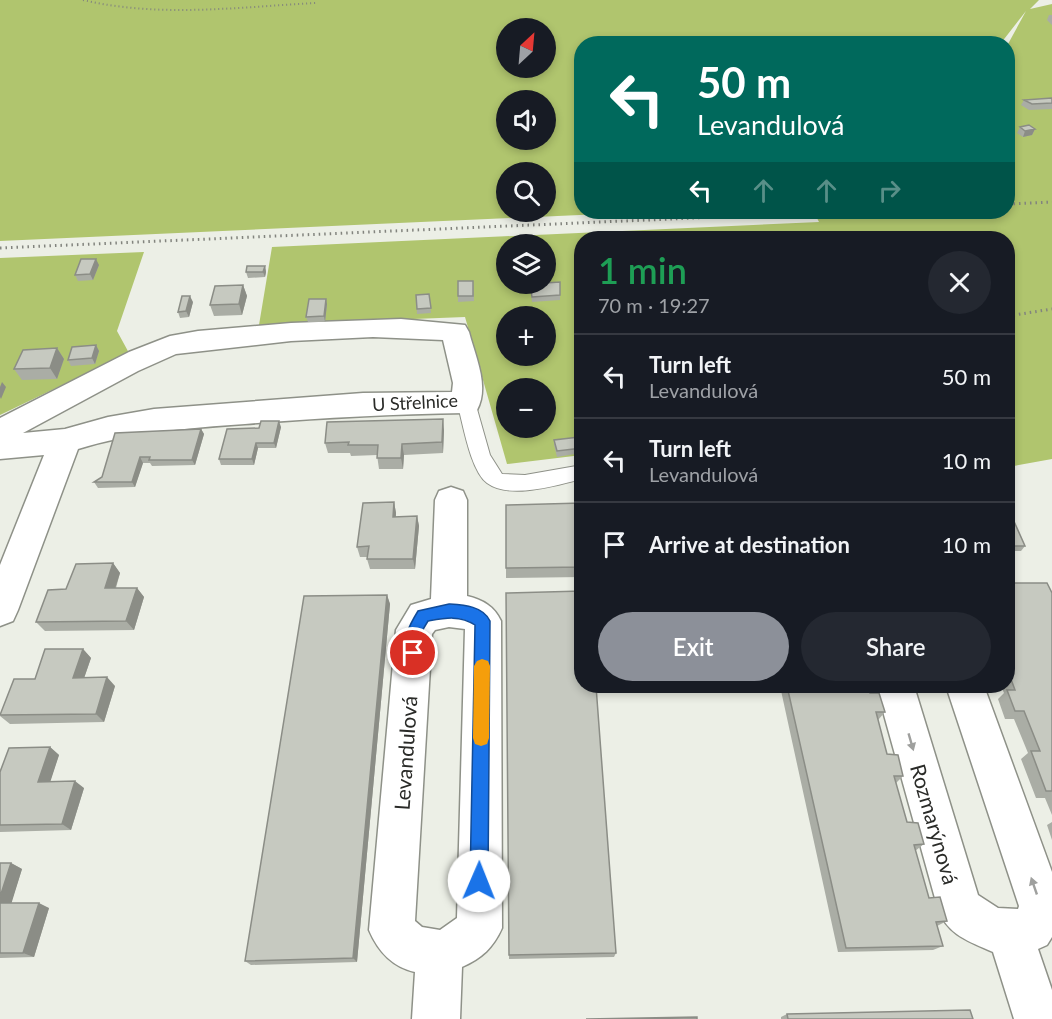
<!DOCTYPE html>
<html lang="en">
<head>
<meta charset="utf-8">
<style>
	:root { --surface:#171b24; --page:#242831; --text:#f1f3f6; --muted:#9ea1a6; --line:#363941; --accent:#8c9099 }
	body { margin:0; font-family:Lato,sans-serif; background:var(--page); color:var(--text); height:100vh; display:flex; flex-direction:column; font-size:22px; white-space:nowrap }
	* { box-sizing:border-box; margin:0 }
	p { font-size:20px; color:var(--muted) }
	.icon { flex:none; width:33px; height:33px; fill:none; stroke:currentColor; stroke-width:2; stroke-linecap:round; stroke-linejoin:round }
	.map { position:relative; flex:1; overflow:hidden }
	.panel { position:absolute; left:574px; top:231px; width:441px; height:462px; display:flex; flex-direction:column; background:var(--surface); border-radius:24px; box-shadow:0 3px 9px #0003 }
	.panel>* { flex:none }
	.banner { position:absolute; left:574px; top:36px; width:441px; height:183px; border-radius:24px; box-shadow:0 3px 9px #0003; background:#00695c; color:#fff; overflow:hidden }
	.needle { width:39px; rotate:26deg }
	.fabs { position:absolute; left:496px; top:18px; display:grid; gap:12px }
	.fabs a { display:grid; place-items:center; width:60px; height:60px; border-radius:50%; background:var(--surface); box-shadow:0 3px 9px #0003; font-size:30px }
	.pin { position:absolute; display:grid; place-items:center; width:51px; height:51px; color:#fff; margin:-26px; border:3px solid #fff; border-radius:50%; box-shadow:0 2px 6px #0007 }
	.me { position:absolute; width:66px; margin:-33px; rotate:1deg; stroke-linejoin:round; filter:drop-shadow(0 0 4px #0008) }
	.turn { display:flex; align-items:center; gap:21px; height:126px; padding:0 24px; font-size:27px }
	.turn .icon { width:78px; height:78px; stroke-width:2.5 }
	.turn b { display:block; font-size:42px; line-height:51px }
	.lanes { display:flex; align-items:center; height:57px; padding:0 24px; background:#0003; justify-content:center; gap:30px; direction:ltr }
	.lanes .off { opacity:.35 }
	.round { display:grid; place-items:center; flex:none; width:63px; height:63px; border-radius:32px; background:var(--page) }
	.summary { display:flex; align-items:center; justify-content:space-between; height:102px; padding:0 24px }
	h1 { font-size:36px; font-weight:600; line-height:45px; color:#1e9e55 }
	.primary-button { display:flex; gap:12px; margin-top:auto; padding:12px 24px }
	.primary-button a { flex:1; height:69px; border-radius:36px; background:var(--accent); color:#fff; font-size:24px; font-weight:600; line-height:69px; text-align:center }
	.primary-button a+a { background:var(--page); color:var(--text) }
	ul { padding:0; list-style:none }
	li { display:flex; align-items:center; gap:18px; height:84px; padding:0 24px; border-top:2px solid var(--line) }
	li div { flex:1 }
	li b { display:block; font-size:22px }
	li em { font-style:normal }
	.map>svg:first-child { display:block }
</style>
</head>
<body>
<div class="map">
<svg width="1052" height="1019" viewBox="0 0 1052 1019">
	<rect width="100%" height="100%" fill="#ecefe6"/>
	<path fill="#b0c56e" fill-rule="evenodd" d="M0 0H1039L1030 9 1052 4V459L1008 467V238H582V455L507 464 465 317 259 325 272 247 819 222 814 212H1008V44L1026 11 1001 43 582 44V212H646L0 241ZM507 28H546V68H507ZM507 100H546V140H507ZM507 172H546V212H507ZM507 244H546V284H507ZM507 316H546V356H507ZM507 388H546V428H507Z
		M144 252 117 331 129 353 0 415V258Z"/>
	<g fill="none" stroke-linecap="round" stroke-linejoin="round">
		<defs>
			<path id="service" d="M466 396 472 398 475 402 490 455 502 474 525 475 582 465V479C557 485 510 500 487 483 470 470 463 423 457 402L460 398Z"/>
			<path id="minor" d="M401 319 465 325 469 332C475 356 490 386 477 410L466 413C392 414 319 418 245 424 188 428 133 432 78 449L18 610 13 621 0 626V565L44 455 0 459V418L129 352 170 336 198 331 291 323ZM373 337 443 340 453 383 452 392 363 393 154 409 108 417 65 429 23 433 138 371 176 354 291 341Z
				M451 487 463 491 467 500V596C483 600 494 606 501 621L502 928C493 948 482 958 462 967L460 1019H412L415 972C392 967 378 951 369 930L396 630 411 605 431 599 435 500 439 491ZM449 627 465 629 457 918 440 930 422 927 415 921 432 634 435 630Z
				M876 686H914L978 895 998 908 1018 909 1019 906 946 686H984L1052 872V937L1047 945 1038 949 1052 990V1019H1014L993 952C968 941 948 935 938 909Z"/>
		</defs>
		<use href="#service" stroke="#8e9188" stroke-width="2"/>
		<use href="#minor" stroke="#8e9188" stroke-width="3"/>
		<path stroke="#82847e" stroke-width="2" stroke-dasharray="1 3" stroke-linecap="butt" d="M83 0C160 18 238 7 316 3"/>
		<path stroke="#82847e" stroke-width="3" stroke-dasharray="1.5 4" stroke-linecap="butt" d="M1008 204 1052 202
			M0 248 832 212
			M1008 316 1052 309"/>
		<use href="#service" fill="#fff" fill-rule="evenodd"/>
		<use href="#minor" fill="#fff" fill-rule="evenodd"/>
	</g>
	<path fill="#aaada5" d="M1049 15H1052V25L1047 20Z
		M1052 98V109L1029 110 1021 105 1024 100Z
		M1020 127 1035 129 1032 135 1023 137 1017 133Z
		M99 265 93 280 78 281 75 275Z
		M265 266 266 272 265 277 248 278 246 272Z
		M473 281 474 301 458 302V296Z
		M530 284 560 295V300L532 302Z
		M243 285 247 296 242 315 214 316 210 305Z
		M429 294 431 313 417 314 416 295Z
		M193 302 189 317 180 318 178 312Z
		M327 304 325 322H308L306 317Z
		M96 345 99 351 95 364 71 366 68 360Z
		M57 348 64 359 57 379 22 380 14 369Z
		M281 427 276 448H258L254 465H221L219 459 259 428Z
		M201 429 204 434 195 465 152 466 150 463H143L135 487 98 488 94 482 102 477 115 433Z
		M444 430 443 453 404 455 403 469H379L377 455 351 456 350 453H328L325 443Z
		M554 440 582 448 581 453 557 457 554 445Z
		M394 502 396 513V517L417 516 419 526 415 569H370L367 559 368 557H360L357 547Z
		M582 503V577L506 578V505Z
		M1008 508 1025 546 1021 551H1008Z
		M113 563 120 573 116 588H137L144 597 134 630 45 631 36 622 66 589Z
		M1008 583 1052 593V815L1045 798H1036L1021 759 1028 753 1014 719H1005L998 699 1004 693 1001 686H1008Z
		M387 595 390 604 357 962 251 965 245 961Z
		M83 649 91 658 84 678 115 686 104 722 10 724 0 716 35 679Z
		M780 686H868L870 693 885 712 878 720 887 754 903 776 896 783 907 822 924 844 915 851 929 898 947 921 937 926 943 946 933 950 838 952Z
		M50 747 59 755 50 781 84 788 71 830 0 832V772Z
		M1052 822V840L1047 825Z
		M0 863H11L22 869 11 903 49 908 34 957 0 958Z
		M616 953 614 957 509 959V955Z
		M787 1014 973 1019H781V1017Z"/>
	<path fill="#8b8d86" d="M1035 129 1032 135 1023 137 1025 131Z
		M96 259 99 265 93 280 90 274Z
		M265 266 266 272 265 277 263 272Z
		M243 285 247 296 242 315 239 304Z
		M190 296 193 302 189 317 186 311Z
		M326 299 327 304 325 322 324 316Z
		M96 345 99 351 95 364 92 358Z
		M57 348 64 359 57 379 50 368Z
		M2 382 6 387 1 399 0 397V387Z
		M443 419 444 430 443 453 442 442Z
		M279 421 281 427 276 448 274 443Z
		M201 429 204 434 195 465 192 460Z
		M256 443 258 448 254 465 252 459Z
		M402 444 404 455 403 469 401 458Z
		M140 457 143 463 135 487 132 482Z
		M394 502 396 513 395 527 393 517Z
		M417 516 419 526 415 569 413 559Z
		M113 563 120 573 112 598 105 588Z
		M137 588 144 597 134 630 126 621Z
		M387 595 390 604 357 962 353 958Z
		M83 649 91 658 81 687 73 678Z
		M107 677 115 686 104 722 96 714Z
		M50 747 59 755 48 789 38 782Z
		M75 781 84 788 71 830 62 824Z
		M11 863 22 869 10 908 0 904V897Z
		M39 903 49 908 34 957 23 953Z"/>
	<path fill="#c6c9c0" stroke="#8b8d86" stroke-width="1.5" d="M1052 98V103L1032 104 1024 100Z
		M1029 125 1035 129 1025 131 1020 127Z
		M821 237 840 238H841H822Z
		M81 259H96L90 274 75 275Z
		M247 266H265L263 272H246Z
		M458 281H473V296H458Z
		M560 282V295L532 297 530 284Z
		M243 285 239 304 210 305 215 286Z
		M429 294 431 308 417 309 416 295Z
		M182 296H190L186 311 178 312Z
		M309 299H326L324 316 306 317Z
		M96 345 92 358 68 360 72 347Z
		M57 348 50 368 14 369 23 350Z
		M443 419 442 442 402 444 401 458H377L378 445H348L349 442 325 443 327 422Z
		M261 421H279L274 443H256L252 459H219L227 429 259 428Z
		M201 429 192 460H149L150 457H140L132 482H94L102 477 115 433Z
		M579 437 582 448 557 451 554 440Z
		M394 502 393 517 417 516 413 559H367L369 546 357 547 363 503Z
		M582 503V546H581L582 567 506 568V505Z
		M1008 508 1025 546H1008Z
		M113 563 105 588H137L126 621 36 622 48 590 66 589 76 564Z
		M1008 583H1047L1052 593V791H1046L1031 751H1040L1024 711H1015L1007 690H1015L1008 671Z
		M582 591V686H596L616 953 509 955 506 593Z
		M387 595 353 958 245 961 304 596Z
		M45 649H83L73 678 107 677 96 714 0 715 14 679H35Z
		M787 686H868L870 693H879L885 712H876L887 754 898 755 903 776H894L907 822 918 823 924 844 914 845 929 898 940 897 947 921 936 922 943 946 846 948Z
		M50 747 38 782 75 781 62 824 0 825V772L9 748Z
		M0 863H11L0 897Z
		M0 903H39L23 953H0Z
		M970 1010 973 1019H788L787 1014Z
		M697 1017V1019H586Z"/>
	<defs><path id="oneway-solid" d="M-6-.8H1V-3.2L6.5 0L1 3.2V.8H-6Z" transform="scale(1.5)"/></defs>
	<g fill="#9fa09e">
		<use href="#oneway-solid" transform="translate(911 742) rotate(74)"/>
		<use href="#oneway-solid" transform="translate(1034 886) rotate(-109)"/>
	</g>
	<path fill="#1a73e8" stroke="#114b97" stroke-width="1.5" d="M449 604C464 605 483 606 490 621L488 881 486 888 479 890 473 888 470 881 475 625C460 615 445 618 428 621L422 631 418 658 413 660 407 658C400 642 410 624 418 611Z"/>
	<path fill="#f59e0b" d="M482 659 488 661 490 666 489 738 487 744 481 746 475 744 473 738 474 666 477 661Z"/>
	<g text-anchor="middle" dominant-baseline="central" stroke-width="4.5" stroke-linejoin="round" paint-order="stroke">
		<g font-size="18" fill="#2a2b28" stroke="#fff">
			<text transform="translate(415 402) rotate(-3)">U Střelnice</text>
		</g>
		<g font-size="21" fill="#2a2b28" stroke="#fff">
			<text transform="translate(405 753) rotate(-86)">Levandulová</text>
			<text transform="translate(935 824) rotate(74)">Rozmarýnová</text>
		</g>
	</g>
</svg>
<div class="fabs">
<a><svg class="needle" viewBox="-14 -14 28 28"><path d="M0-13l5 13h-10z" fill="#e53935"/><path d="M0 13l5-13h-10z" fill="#9ea1a6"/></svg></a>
<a><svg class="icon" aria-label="sound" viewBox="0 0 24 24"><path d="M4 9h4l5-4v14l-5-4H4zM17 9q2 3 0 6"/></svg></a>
<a><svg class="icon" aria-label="search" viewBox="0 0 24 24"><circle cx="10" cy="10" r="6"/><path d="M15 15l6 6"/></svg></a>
<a><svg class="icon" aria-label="layers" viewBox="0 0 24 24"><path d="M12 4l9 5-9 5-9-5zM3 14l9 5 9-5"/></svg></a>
<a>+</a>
<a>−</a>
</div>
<div class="pin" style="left:413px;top:653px;background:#d93025"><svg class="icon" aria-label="arrive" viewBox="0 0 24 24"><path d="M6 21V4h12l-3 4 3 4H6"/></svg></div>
<svg class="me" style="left:479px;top:881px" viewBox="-20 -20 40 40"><circle r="19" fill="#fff"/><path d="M0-13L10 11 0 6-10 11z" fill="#1a73e8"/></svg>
<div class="banner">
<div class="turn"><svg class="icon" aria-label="left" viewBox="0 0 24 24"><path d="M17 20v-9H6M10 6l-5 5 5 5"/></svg><div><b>50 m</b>Levandulová</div></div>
<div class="lanes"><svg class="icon" aria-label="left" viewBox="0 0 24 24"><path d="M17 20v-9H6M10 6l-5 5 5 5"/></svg><svg class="icon off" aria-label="ahead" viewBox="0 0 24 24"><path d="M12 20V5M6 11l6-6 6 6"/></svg><svg class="icon off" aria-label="ahead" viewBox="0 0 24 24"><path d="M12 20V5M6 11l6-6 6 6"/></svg><svg class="icon off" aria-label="right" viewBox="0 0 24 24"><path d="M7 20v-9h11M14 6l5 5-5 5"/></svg></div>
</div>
<section class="panel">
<div class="summary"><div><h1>1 min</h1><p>70 m · 19:27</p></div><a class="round"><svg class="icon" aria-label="close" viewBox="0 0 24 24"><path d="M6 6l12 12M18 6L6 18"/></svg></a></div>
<ul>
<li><svg class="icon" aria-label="left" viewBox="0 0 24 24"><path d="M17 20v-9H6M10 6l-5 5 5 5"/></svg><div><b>Turn left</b><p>Levandulová</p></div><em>50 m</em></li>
<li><svg class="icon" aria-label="left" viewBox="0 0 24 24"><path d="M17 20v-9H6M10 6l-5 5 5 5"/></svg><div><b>Turn left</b><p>Levandulová</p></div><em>10 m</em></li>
<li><svg class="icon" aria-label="arrive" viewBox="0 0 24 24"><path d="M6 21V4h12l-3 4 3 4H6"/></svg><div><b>Arrive at destination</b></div><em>10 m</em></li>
</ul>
<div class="primary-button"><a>Exit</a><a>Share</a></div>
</section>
</div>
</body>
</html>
